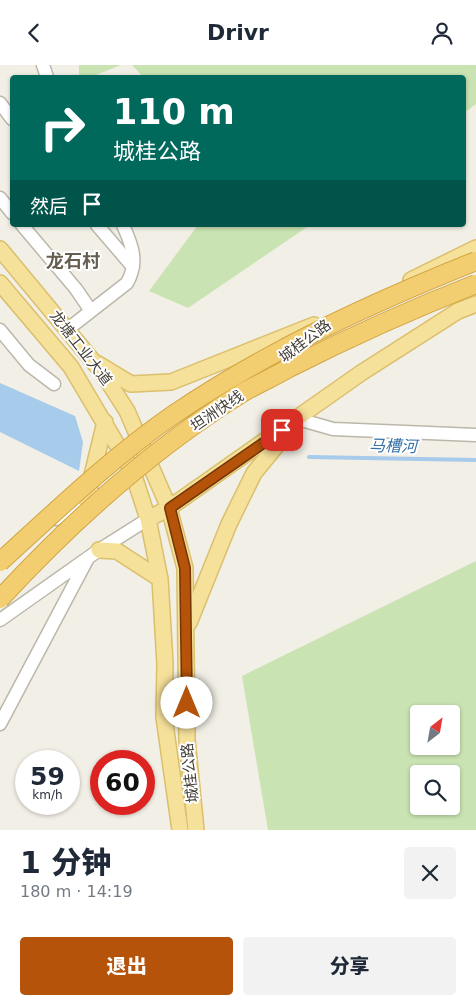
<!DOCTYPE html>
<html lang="zh">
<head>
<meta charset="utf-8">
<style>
	:root { --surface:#fff; --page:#f2f2f3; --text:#1f2937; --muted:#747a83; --accent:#b45309 }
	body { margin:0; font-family:"DejaVu Sans","Noto Sans SC",sans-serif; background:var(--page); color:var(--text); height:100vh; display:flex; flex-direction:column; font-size:19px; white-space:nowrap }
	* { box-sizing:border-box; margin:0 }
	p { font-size:16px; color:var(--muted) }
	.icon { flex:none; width:28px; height:28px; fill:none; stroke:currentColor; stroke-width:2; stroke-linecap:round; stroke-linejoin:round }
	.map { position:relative; height:765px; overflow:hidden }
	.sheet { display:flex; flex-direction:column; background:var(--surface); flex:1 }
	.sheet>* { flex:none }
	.top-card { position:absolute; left:10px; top:10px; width:456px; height:152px; border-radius:5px; box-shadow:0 1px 4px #0004; background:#00695c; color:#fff; overflow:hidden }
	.needle { width:32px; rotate:31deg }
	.controls { position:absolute; left:410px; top:640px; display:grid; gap:10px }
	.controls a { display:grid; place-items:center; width:50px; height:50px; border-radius:5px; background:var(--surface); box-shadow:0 1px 4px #0004; font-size:25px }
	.speed { position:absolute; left:15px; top:685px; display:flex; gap:10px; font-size:25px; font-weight:700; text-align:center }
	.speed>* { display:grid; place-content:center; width:65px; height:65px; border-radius:50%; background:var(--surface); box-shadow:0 1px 4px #0004; line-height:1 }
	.speed small { font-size:12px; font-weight:400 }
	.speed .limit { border:8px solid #d22; background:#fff; color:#111 }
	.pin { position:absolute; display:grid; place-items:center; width:42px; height:42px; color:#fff; margin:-21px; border-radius:10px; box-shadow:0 2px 8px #0006 }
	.me { position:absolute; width:55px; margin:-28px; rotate:0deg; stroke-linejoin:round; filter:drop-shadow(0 0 4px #0008) }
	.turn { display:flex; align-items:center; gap:18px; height:105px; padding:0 20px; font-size:22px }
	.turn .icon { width:65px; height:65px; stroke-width:2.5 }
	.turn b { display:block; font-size:35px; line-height:42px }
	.then { display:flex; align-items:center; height:48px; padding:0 20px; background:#0003; gap:10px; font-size:19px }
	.round { display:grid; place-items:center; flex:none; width:52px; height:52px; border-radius:5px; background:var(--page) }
	.overview { display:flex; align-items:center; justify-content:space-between; height:85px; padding:0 20px }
	h1 { font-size:30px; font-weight:800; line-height:38px }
	.primary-button { display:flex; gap:10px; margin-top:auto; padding:10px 20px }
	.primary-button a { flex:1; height:58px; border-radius:5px; background:var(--accent); color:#fff; font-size:20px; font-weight:800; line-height:58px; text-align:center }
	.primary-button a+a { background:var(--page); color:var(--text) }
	header { display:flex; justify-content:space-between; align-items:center; height:65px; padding:0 20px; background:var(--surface); font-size:22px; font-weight:800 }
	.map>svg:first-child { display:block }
</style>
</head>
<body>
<header><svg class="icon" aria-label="back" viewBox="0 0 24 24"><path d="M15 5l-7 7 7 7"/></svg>Drivr<svg class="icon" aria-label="person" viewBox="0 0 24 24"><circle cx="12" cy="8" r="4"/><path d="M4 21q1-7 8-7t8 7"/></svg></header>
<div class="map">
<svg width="476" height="765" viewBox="0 0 476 765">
	<rect width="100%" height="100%" fill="#f2efe6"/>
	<path fill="#cae3b2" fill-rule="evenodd" d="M79 0H121L91 12H79Z
		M132 0H476V39L464 48V12H143Z
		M198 160H310L188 243 149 226Z
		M476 496V765H268L242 611ZM419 649H451V681H419ZM419 709H451V741H419Z"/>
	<path fill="#a7cbea" d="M0 318 75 351 83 377 79 406 0 367Z"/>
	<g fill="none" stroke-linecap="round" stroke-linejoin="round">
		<path stroke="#a7cbea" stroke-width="4" d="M309 392 476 395"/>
		<defs>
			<path id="minor" d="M43 0 47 12
				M0 38 12 54
				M0 133 12 148
				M22 160 76 224 91 246
				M97 160 133 202
				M68 264 127 218C139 197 132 180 123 160
				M0 265 29 300 54 319
				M298 354 333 364 476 370
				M56 454 94 429
				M0 555 99 485 148 454
				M0 659 88 493"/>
			<path id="major" d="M0 184 102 307 127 346 169 443 185 503 187 675 196 765
				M411 215 476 183
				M0 218 71 302 132 405 148 454 160 514 165 599 164 652 180 765
				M98 299 131 319 171 317 314 260
				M249 317 295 284
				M86 435 105 357
				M148 454 169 443 361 308 458 246 476 239
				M99 485 117 486 160 514
				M189 558 229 459 254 408 286 369"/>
		</defs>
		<use href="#minor" stroke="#bcb7aa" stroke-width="15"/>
		<use href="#major" stroke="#dabf6c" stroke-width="18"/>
		<use href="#minor" stroke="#fff" stroke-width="12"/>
		<use href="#major" stroke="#f6e19b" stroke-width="15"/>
		<defs>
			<path id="highway-bridge" d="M0 497C55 447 111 393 173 350 267 286 371 238 476 196
				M0 534C72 456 152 384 242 328 257 319 274 312 289 303 350 272 412 244 476 219"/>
		</defs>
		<use href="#highway-bridge" stroke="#d1a441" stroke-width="20" stroke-linecap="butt"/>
		<use href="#highway-bridge" stroke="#f3ce70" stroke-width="18"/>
	</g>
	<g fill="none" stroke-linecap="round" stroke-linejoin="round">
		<defs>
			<path id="route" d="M187 638 185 503 170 443 282 365"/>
		</defs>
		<use href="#route" stroke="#753606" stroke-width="12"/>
		<use href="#route" stroke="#b45309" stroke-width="9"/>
	</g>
	<g text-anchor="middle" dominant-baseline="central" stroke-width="4" stroke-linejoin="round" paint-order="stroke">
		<g font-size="15" fill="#443f36" stroke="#fff">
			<text transform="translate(305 276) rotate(-37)">城桂公路</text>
			<text transform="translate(81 283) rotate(52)">龙塘工业大道</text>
			<text transform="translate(217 346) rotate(-34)">坦洲快线</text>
			<text transform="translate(190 708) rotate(-96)">城桂公路</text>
		</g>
		<g font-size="16" font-style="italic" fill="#3772a8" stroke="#fff">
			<text transform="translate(393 381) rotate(1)">马槽河</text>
		</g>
		<g font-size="18" font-weight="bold" fill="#665e4e" stroke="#fff">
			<text x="73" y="195">龙石村</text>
		</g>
	</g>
</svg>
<div class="controls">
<a><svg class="needle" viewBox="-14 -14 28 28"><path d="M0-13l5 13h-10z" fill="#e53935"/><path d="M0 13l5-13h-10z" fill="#747a83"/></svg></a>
<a><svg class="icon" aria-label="search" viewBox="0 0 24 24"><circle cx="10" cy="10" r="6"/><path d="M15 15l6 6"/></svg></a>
</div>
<div class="speed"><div>59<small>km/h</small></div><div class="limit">60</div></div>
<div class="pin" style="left:282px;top:365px;background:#d93025"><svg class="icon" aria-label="arrive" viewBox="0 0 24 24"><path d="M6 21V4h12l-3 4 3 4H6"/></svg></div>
<svg class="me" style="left:187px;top:638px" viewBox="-20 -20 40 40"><circle r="19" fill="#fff"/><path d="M0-13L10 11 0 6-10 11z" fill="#b45309"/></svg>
<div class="top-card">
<div class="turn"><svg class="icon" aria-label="right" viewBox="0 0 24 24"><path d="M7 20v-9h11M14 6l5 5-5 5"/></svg><div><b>110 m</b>城桂公路</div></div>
<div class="then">然后<svg class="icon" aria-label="arrive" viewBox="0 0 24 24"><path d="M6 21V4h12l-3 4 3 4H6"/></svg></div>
</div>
</div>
<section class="sheet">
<div class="overview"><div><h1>1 分钟</h1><p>180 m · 14:19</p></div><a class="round"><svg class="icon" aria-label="close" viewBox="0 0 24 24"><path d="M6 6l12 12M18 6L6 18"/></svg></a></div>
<div class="primary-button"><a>退出</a><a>分享</a></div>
</section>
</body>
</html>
